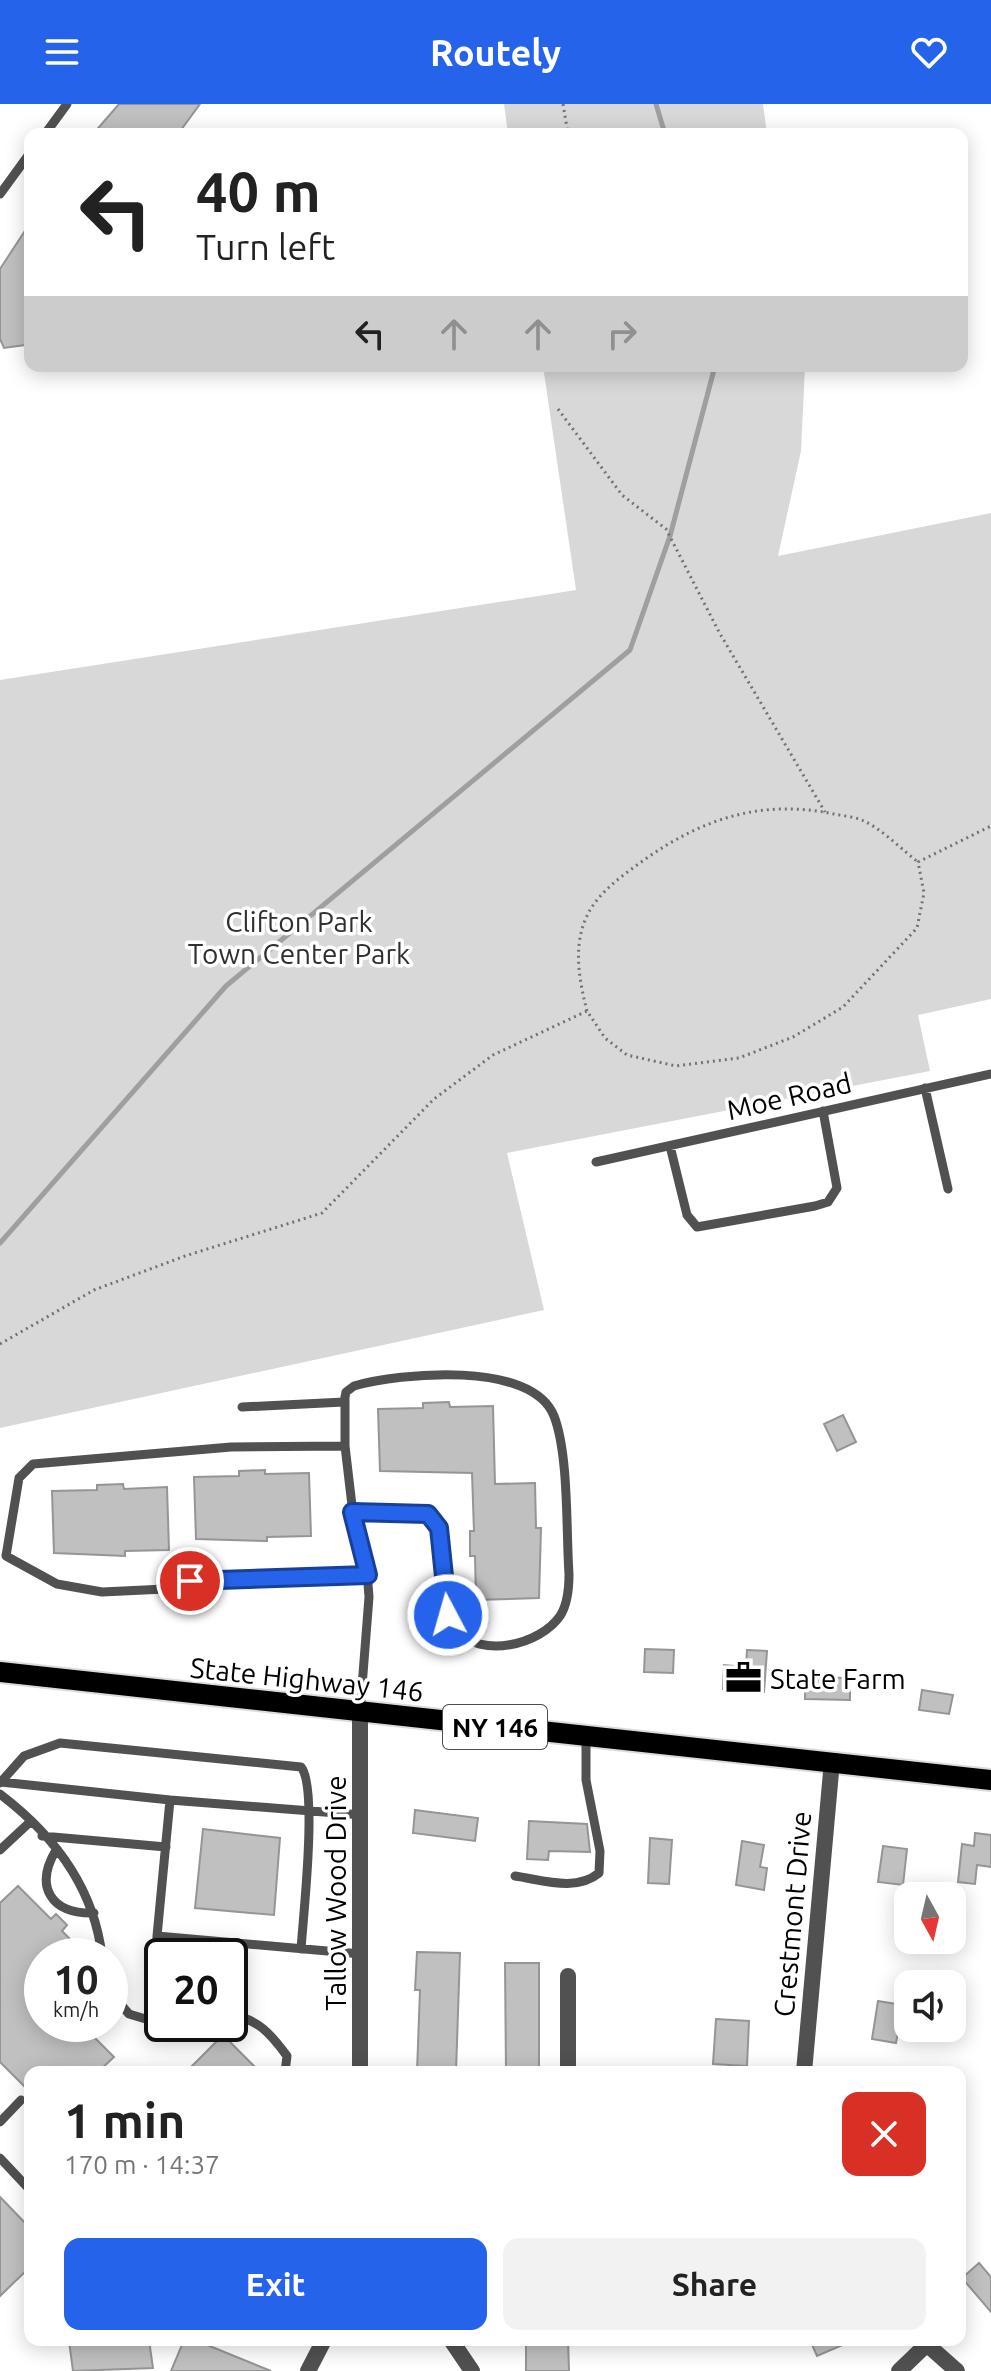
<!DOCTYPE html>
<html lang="en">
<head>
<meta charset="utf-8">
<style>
	:root { --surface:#fff; --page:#f2f2f2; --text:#222; --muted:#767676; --accent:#2563eb }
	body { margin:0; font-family:Ubuntu,sans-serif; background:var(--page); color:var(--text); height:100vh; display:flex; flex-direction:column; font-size:30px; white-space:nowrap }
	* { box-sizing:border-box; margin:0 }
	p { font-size:26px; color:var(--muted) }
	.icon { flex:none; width:44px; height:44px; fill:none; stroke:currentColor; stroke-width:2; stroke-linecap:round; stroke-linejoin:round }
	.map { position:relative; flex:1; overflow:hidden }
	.details { position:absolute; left:24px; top:1962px; width:942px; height:280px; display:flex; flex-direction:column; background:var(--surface); border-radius:16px; box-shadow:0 4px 20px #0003 }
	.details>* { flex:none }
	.guide { position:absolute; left:24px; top:24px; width:944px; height:244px; border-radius:16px; box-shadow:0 4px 20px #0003; background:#fff; color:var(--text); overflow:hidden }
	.needle { width:52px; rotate:172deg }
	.buttons { position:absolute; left:894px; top:1778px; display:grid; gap:16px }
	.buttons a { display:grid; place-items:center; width:72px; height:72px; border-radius:16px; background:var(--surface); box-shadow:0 4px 20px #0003; font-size:40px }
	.speed { position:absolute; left:24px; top:1834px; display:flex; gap:16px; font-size:40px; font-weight:700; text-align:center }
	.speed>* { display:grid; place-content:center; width:104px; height:104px; border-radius:50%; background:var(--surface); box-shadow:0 4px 20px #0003; line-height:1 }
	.speed small { font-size:20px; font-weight:400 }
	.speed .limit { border:4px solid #111; border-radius:12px; background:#fff; color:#111 }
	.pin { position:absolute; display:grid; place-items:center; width:68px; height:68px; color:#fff; margin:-34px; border:4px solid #fff; border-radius:50%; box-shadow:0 2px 8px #0007 }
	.me { position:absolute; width:88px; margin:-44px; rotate:354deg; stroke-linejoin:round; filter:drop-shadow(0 0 6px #0008) }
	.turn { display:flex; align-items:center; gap:28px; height:168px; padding:0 40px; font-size:36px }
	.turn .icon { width:104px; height:104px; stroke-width:2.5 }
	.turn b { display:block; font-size:56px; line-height:68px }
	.lanes { display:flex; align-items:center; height:76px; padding:0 40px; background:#0003; justify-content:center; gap:40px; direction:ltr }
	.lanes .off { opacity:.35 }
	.round { display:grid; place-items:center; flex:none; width:84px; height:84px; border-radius:16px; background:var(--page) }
	.headline { display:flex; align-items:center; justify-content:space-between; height:136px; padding:0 40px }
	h1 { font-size:48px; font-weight:600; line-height:60px }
	.primary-button { display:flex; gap:16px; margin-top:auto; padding:16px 40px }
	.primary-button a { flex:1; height:92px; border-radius:16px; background:var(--accent); color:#fff; font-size:32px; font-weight:600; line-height:92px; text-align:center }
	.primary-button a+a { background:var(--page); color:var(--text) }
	header { display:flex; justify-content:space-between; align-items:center; height:104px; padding:0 40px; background:var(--accent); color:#fff; font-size:36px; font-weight:600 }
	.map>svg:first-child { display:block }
</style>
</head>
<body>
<header><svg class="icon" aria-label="menu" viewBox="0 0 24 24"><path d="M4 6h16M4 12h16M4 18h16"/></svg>Routely<svg class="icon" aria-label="heart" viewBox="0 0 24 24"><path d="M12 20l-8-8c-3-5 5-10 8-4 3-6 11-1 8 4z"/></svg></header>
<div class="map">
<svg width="991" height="2267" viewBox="0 0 991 2267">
	<rect width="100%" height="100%" fill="#fff"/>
	<path fill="#d8d8d8" d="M504 0H763L767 30H508Z
		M543 262H805L801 347 778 452 991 409V895L918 911 930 967 507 1049 544 1206 0 1324V576L576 486Z"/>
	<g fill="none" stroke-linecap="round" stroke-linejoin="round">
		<path stroke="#9f9f9f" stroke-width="5" d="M656 0 665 30
			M0 1139 226 882 630 546 670 432 715 262"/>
	</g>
	<path fill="#c0c0c0" stroke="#959595" stroke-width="2" d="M119 0H200L178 30H93Z
		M30 119V229L25 241 4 244 0 235V165Z
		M449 1298 450 1303 493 1302 495 1380 535 1379 536 1424H541L539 1494 476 1496 475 1452H470V1427H474L472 1369 380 1367 378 1305 423 1304V1299Z
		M843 1311 856 1338 837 1347 824 1320Z
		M265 1366V1370L309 1369 311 1432 267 1433V1437L196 1435 194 1373 239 1372V1367Z
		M123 1380 124 1385 167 1383 169 1446 125 1447V1452L54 1449 52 1387 97 1386V1381Z
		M645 1545 674 1546 673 1569 644 1568Z
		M747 1546 767 1547 764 1588 723 1585 724 1561 746 1563Z
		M805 1573 850 1574V1596L805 1595Z
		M922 1586 953 1591 949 1610 919 1606Z
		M415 1706 478 1714 475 1737 413 1729Z
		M529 1717 587 1720 590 1748 549 1747 548 1756 527 1755Z
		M203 1725 280 1734 274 1811 195 1804Z
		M975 1729 991 1731V1763L977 1761 975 1780 958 1778 962 1740 974 1742Z
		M650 1734 672 1736 669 1780 648 1779Z
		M742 1737 764 1741 760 1763 767 1764 764 1786 736 1781Z
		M883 1742 907 1745 903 1781 878 1778Z
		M18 1782 51 1815 56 1810 67 1821 62 1827 77 1842 67 1852H42V1920H81L114 1953 98 1968H30V1988L0 1958V1799Z
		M417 1848 460 1849 456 1968H417L420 1886H415Z
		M505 1859H539V1968H506Z
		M878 1897 903 1901 896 1939 872 1935Z
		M716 1915 749 1917 747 1962 713 1960Z
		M223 1931 260 1968H186Z
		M0 2093 30 2124V2163L0 2192Z
		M979 2159 991 2173V2208L962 2174Z
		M77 2236H149L153 2264 73 2267 69 2237Z
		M184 2236H195L271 2267H171Z
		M568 2236 569 2267H526V2238Z
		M810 2236H854L817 2252Z"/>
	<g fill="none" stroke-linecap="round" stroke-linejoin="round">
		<defs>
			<path id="primary" d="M0 1568 991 1676"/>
		</defs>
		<use href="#primary" stroke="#dbdbdb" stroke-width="24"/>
		<path stroke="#737373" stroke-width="3" stroke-dasharray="2 4" stroke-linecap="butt" d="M563 0 568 30
			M601 262 602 266
			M558 305 622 391 666 425 719 528 825 708
			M587 907C578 872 571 832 594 800 607 782 626 769 644 756 703 714 763 695 834 710 844 712 856 713 864 717 883 726 901 745 918 758
			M0 1240 94 1186 185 1152 322 1109 434 995 493 951 587 907 605 934 627 951 676 962 739 954 793 933 843 903 917 824 924 789 918 758 991 722"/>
		<path stroke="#515151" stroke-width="9" d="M45 30 67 0
			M0 90 30 49
			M925 984 948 1085
			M670 1042 687 1111 697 1123 815 1102 828 1098 837 1084 823 1007
			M596 1058 991 970
			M345 1293V1342L353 1410
			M242 1303 344 1298 346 1288 354 1282C399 1269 532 1256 554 1312 569 1351 566 1427 569 1470 569 1484 568 1500 560 1512 540 1541 481 1555 456 1526 434 1499 455 1427 428 1410L352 1408 357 1428
			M345 1342 231 1343 33 1360 19 1374 6 1452 57 1480 102 1488 165 1485 201 1474 368 1471 366 1454
			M356 1425 366 1454 369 1493 360 1608
			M1 1678 170 1696
			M0 1679 24 1652 60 1639 301 1663C318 1683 303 1814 301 1845
			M0 1690C54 1731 94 1784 102 1852
			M42 1732 166 1743
			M0 1746 30 1718
			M56 1746C34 1783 51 1810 94 1809
			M515 1772C543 1776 576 1788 599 1769L600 1747 586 1676V1633
			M361 1850 157 1832 170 1696 362 1711
			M110 1888 129 1910 159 1919
			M230 1910C259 1916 270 1929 287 1952L285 1968
			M156 1919 157 1832
			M289 1968H312
			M0 2018 21 1996
			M0 2054 30 2086"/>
		<path stroke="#515151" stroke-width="16" d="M360 1610V1968
			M568 1872V1968
			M804 1968 832 1657
			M451 2236 472 2267
			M922 2236 957 2267
			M308 2267 324 2236
			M899 2267 927 2240"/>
		<use href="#primary" stroke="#000" stroke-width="20"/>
	</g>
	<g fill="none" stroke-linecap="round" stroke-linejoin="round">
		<defs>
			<path id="route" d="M190 1477 368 1471 352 1408 428 1410 439 1424 448 1511"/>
		</defs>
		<use href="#route" stroke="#184099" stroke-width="20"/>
		<use href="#route" stroke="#2563eb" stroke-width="14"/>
	</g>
	<defs>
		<symbol id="office-bare" viewBox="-9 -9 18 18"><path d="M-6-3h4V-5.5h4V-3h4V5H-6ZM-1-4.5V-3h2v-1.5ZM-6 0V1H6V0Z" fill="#000" stroke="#fff" stroke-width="2.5" paint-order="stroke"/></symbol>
	</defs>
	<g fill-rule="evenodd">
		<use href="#office-bare" x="718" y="1548" width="51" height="51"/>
	</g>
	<g text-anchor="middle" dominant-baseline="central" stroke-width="7" stroke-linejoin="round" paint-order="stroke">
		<rect fill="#fff" stroke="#4c4c4c" stroke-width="2" x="443" y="1601" width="104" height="44" rx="6"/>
		<g font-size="26" font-weight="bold" fill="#000">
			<text x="495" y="1623">NY 146</text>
		</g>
		<g font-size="28" fill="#2f2f2f" stroke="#fff">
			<text x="299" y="817">Clifton Park<tspan x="299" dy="32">Town Center Park</tspan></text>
		</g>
		<g font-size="28" fill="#000" stroke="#fff">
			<text transform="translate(789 992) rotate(-13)">Moe Road</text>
			<text transform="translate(307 1575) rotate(6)">State Highway 146</text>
			<text transform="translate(335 1789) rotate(-90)">Tallow Wood Drive</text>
			<text transform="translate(792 1810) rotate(-85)">Crestmont Drive</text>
		</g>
		<g font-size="28" fill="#000" stroke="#fff" text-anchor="start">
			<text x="770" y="1574">State Farm</text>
		</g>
	</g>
</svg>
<div class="buttons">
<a><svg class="needle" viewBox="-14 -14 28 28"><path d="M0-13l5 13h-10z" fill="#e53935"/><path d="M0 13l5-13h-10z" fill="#767676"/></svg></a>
<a><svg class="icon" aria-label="sound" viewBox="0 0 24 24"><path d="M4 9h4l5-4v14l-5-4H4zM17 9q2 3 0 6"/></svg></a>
</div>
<div class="speed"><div>10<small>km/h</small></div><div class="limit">20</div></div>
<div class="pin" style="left:190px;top:1477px;background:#d93025"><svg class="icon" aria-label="arrive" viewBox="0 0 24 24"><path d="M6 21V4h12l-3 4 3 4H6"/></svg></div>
<svg class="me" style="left:448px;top:1511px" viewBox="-20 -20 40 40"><circle r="17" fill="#2563eb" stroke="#fff" stroke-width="3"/><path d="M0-11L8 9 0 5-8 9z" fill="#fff"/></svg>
<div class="guide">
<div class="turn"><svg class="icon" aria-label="left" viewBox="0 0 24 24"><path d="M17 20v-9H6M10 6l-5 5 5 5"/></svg><div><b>40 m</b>Turn left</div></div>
<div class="lanes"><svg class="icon" aria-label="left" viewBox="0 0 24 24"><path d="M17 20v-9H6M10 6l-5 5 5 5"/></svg><svg class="icon off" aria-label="ahead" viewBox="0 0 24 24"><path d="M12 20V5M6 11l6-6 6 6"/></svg><svg class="icon off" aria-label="ahead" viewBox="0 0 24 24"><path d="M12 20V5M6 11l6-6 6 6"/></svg><svg class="icon off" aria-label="right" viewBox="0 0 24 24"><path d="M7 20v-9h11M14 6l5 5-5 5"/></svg></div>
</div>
<section class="details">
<div class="headline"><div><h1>1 min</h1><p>170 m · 14:37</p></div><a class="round" style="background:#d93025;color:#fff"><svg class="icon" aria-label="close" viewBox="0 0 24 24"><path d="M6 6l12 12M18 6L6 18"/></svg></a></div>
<div class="primary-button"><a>Exit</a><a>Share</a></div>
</section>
</div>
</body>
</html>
